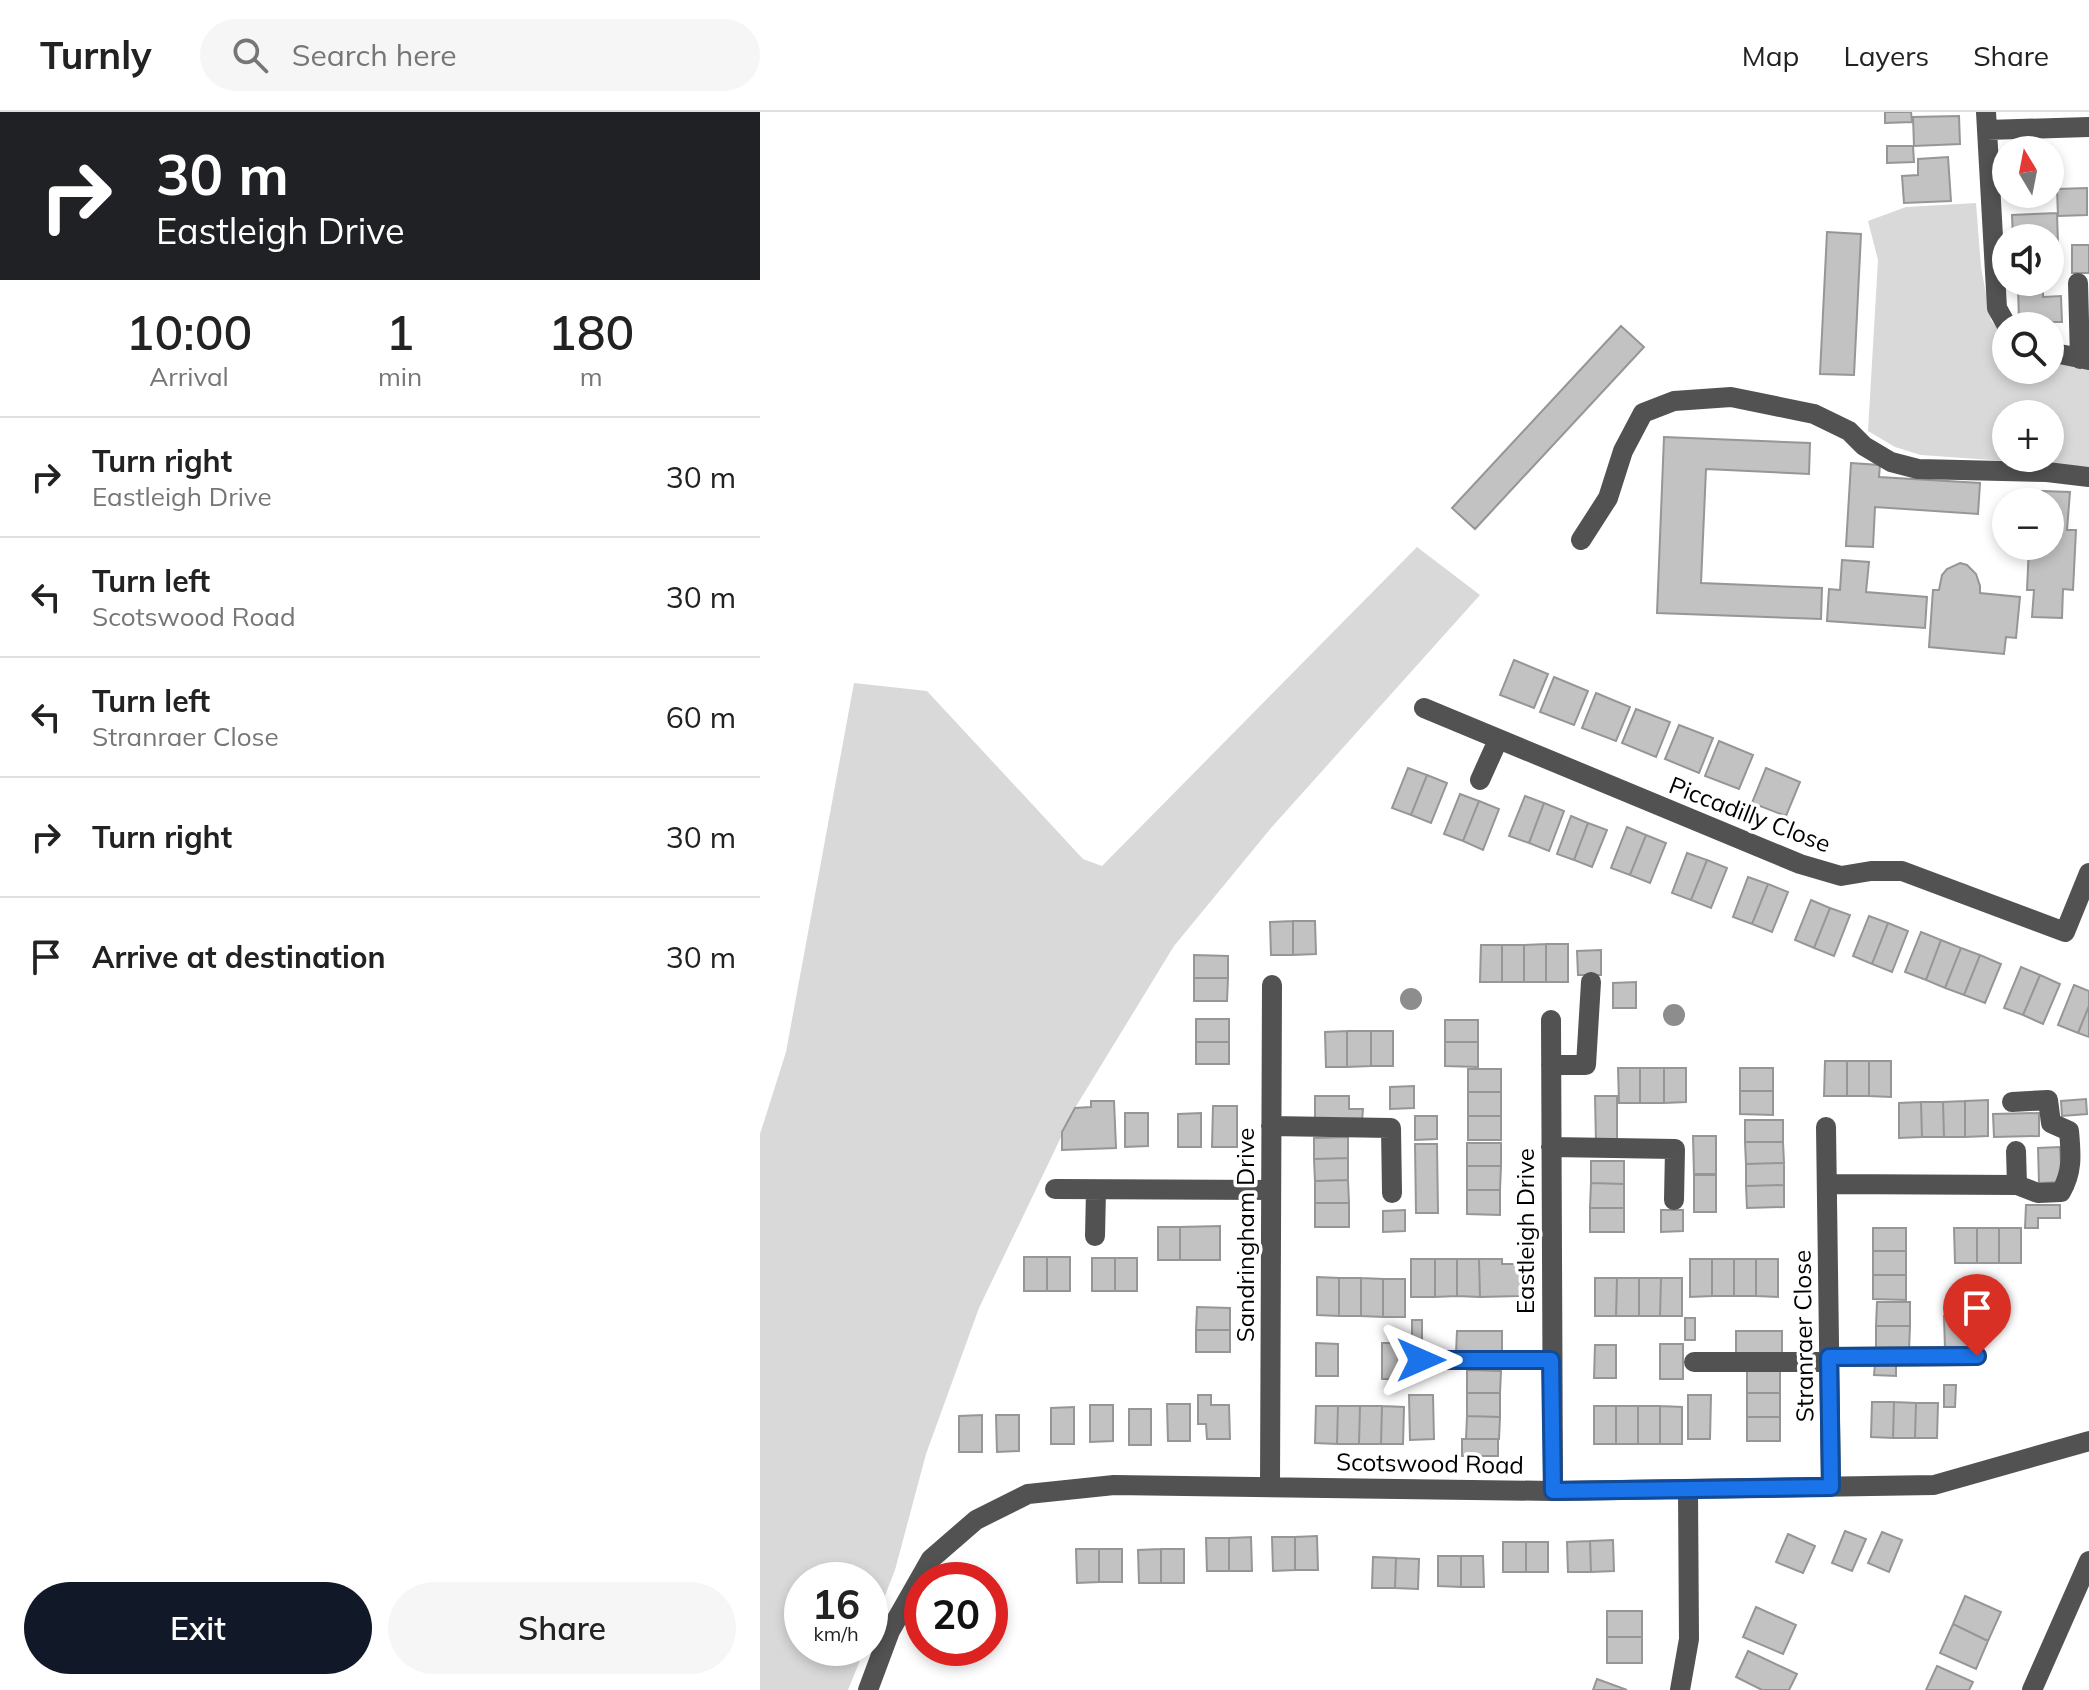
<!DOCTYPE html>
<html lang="en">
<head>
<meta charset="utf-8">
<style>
	:root { --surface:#fff; --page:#f6f6f6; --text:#222; --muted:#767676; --line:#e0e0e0; --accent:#111827 }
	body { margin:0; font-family:Mulish,sans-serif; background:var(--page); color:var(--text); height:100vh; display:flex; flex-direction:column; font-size:30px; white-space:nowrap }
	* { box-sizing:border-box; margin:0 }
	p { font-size:26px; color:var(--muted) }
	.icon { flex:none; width:44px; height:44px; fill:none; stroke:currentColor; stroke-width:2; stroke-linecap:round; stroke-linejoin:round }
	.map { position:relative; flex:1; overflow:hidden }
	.details { display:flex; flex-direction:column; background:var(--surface); width:760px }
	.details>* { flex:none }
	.guide { background:#202124; color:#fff; overflow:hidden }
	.needle { width:52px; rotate:350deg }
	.buttons { position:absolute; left:1232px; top:24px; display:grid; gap:16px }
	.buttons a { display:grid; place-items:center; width:72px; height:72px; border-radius:50%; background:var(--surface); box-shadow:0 4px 12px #0003; font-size:40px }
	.speed { position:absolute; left:24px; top:1450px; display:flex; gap:16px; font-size:40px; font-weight:700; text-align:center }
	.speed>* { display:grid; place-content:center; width:104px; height:104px; border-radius:50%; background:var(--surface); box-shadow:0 4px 12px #0003; line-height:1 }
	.speed small { font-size:20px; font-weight:400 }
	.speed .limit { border:12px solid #d22; background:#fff; color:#111 }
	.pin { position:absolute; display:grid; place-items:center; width:68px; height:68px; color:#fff; margin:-82px -34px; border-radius:50% 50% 50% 0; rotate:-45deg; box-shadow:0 0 8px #0007 }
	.pin .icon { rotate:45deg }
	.me { position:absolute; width:88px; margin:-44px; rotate:90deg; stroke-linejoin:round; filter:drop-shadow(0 0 6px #0008) }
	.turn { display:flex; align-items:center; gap:28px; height:168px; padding:0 24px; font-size:36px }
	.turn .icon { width:104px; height:104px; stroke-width:2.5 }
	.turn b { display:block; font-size:56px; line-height:68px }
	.eta { display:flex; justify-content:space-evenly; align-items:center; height:136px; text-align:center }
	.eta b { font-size:48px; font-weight:600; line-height:56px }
	.cta { display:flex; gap:16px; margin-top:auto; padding:16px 24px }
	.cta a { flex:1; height:92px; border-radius:48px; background:var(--accent); color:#fff; font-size:32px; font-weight:600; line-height:92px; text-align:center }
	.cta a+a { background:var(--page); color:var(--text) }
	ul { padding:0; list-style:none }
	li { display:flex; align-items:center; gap:24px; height:120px; padding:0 24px; border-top:2px solid var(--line) }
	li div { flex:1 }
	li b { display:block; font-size:30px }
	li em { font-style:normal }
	header { display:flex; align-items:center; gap:48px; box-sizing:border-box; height:112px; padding:0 40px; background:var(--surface); border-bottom:2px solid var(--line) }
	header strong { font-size:38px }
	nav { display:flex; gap:44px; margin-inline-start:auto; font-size:28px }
	.search { width:560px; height:72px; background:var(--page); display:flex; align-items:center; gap:20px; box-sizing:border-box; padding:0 28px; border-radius:44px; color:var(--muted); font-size:30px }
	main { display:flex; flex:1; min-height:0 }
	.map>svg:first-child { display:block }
</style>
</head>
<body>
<header>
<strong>Turnly</strong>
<div class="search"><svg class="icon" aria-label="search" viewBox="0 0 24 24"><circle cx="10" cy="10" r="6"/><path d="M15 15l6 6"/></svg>Search here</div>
<nav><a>Map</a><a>Layers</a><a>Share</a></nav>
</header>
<main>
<section class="details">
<div class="guide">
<div class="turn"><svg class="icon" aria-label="right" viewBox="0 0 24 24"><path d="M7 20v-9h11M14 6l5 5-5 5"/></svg><div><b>30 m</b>Eastleigh Drive</div></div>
</div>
<div class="eta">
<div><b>10:00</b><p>Arrival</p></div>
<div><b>1</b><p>min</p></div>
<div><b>180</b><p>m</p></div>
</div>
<ul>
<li><svg class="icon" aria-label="right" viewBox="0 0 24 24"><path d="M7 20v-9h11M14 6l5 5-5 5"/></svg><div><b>Turn right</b><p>Eastleigh Drive</p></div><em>30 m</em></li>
<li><svg class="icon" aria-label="left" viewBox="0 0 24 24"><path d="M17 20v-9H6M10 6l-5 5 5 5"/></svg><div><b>Turn left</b><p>Scotswood Road</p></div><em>30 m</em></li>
<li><svg class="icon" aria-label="left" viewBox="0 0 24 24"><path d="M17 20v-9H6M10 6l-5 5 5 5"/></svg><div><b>Turn left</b><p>Stranraer Close</p></div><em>60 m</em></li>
<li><svg class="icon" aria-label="right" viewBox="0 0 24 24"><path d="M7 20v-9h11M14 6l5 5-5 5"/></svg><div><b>Turn right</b></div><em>30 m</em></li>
<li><svg class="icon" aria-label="arrive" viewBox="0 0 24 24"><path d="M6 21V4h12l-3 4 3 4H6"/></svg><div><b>Arrive at destination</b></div><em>30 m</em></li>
</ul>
<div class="cta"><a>Exit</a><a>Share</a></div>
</section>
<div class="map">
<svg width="1329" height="1578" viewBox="0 0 1329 1578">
	<rect width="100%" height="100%" fill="#fff"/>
	<path fill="#d9d9d9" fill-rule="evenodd" d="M1216 91 1221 155 1231 208 1246 227V258H1290V249L1329 258V355L1161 343 1135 335 1108 319 1118 148 1108 109 1146 95ZM1246 302H1290V346H1246Z
		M657 435 720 483 511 716 414 834 315 996 219 1196 166 1342 135 1458 110 1522V1468H42V1536H105L88 1578H0V1022L26 940 94 571 167 579 323 747 342 754Z"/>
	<path fill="#c2c2c2" stroke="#969696" stroke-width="2" d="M1125 0H1151L1152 10 1125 11Z
		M1199 4 1200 32 1154 34 1153 5Z
		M1127 34H1153L1154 50 1127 51Z
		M1188 45 1191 89 1144 91 1142 64 1158 63V47Z
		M1327 76V103L1298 104 1297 77Z
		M1297 101 1298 132H1290V126H1253L1252 103Z
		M1067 120 1101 122 1094 263 1060 262Z
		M1312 133H1329V161H1312Z
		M1258 173H1283V185L1301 184 1302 210H1288V214H1277L1276 209 1259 210Z
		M861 214 884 235 715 417 692 396Z
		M904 325 1050 331 1049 362 946 357 941 471 1062 476 1061 507 897 501Z
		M1091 351 1120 353 1119 365 1220 371 1218 402 1115 395 1113 435 1086 434Z
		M1282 379 1310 380 1307 418H1316L1313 478 1303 477 1302 506 1272 505 1274 478H1267L1269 434H1290V390H1281Z
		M1082 448 1109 450 1106 480 1167 485 1165 516 1067 509 1069 477 1080 478Z
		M1200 451 1207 453 1216 462 1220 474V481L1260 485 1256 526 1246 525 1244 542 1169 535 1173 478H1179L1182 463 1187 457Z
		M754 548 788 562 774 596 740 583Z
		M794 565 828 579 814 613 780 600Z
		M836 581 870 595 856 629 822 616Z
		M876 597 910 610 896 645 862 631Z
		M919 613 953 626 939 661 905 647Z
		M959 629 993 643 979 677 945 664Z
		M648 656 667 663 651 703 632 696Z
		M1006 656 1040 670 1026 704 992 691Z
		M667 663 687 671 671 711 651 703Z
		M700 682 719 689 703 729 684 722Z
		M765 684 784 691 769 731 749 724Z
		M719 689 739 697 723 738 703 729Z
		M784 691 804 699 789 739 769 731Z
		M811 704 828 711 814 748 797 742Z
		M828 711 847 718 832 755 814 748Z
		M867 715 886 723 870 763 851 756Z
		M886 723 906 731 890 771 870 763Z
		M927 741 947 748 931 788 912 781Z
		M947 748 967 756 951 796 931 788Z
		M988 765 1008 772 992 812 973 805Z
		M1008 772 1028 780 1012 820 992 812Z
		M1051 788 1070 796 1054 836 1035 828Z
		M1070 796 1090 803 1074 844 1054 836Z
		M1109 804 1128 811 1112 852 1093 844Z
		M533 809H555L556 842 533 843Z
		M533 809V843H511L510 810Z
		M1128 811 1148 819 1132 860 1112 852Z
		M1161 820 1181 828 1166 868 1145 860Z
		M1181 828 1201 836 1185 876 1166 868Z
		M786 832H808V870H786Z
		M786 832V870H764V833Z
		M721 833H742V870H720Z
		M742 833H764V870H742Z
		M1201 836 1220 843 1204 883 1185 876Z
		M841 838V863H818L817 839Z
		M434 843 468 844V866H434Z
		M1220 843 1241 852 1225 891 1204 883Z
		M1261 855 1280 863 1263 903 1244 896Z
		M1280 863 1300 872 1283 912 1263 903Z
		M434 866H468L467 889H434Z
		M876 870V896H853V871Z
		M1314 873 1329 879V894L1318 921 1298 913Z
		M1329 894V925L1318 921Z
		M436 907H469V930H436Z
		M685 908H718V930H685Z
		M587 919H611V954L587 955Z
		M587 919V955H566L565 920Z
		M611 919H633V954H611Z
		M436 930H469V952H436Z
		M685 930H718V955L685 954Z
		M1065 949H1087V984H1064Z
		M1087 949H1109V984H1087Z
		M1109 949H1131V985L1109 984Z
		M858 956H880V991H859Z
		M880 956H904V991H880Z
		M904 956H926V990L904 991Z
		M980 956H1013V979H980Z
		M708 957H741V980H708Z
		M654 974V996L630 997V975Z
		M980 979H1013V1003L980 1002Z
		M708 980H741V1004H708Z
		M555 984H589V997H603L602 1009H555Z
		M835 984H857V1030L836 1031Z
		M1326 987 1327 1002 1302 1004 1301 989Z
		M1228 988V1024L1205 1025V989Z
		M331 989H354L356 1036 302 1038V1020L315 996 331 995Z
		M1205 989V1025H1184L1183 990Z
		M1161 990H1183L1184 1025H1162Z
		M1161 990 1162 1025 1139 1026V991Z
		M453 994H477V1035H452Z
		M365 1001H388V1034L365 1035Z
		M441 1001V1035H418V1002Z
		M1279 1001V1024L1234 1025 1233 1002Z
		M655 1004H677V1027L655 1028Z
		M708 1004H741V1028H708Z
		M985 1008H1023V1030H985Z
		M933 1024H956V1062H934Z
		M588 1025V1046L554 1047V1026Z
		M985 1030H1023L1024 1051 986 1052Z
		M707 1031H741V1054H707Z
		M655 1032H677L678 1101H656Z
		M1300 1035 1302 1070 1279 1071 1278 1036Z
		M588 1046V1068L555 1069 554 1047Z
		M831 1049H864V1072L831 1071Z
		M1024 1051V1073L986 1074V1052Z
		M707 1054H741L740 1078H707Z
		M934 1063H956V1100H934Z
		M588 1068 589 1091H555V1069Z
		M831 1071 864 1072V1096H830Z
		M1024 1073V1095L987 1096 986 1074Z
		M707 1078H740V1103L707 1102Z
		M555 1091H589V1115H555Z
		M1266 1093H1300V1106H1278V1116H1265Z
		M830 1096H864V1120H830Z
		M645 1098V1119L623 1120V1099Z
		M901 1098H923V1119L901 1120Z
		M460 1114V1148H420V1115Z
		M398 1115H420V1148H398Z
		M1113 1116H1146V1139H1113Z
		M1194 1116H1217V1151H1195Z
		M1217 1116H1239V1151H1217Z
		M1239 1116H1261V1151H1239Z
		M1113 1139H1146V1163H1113Z
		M264 1145H287V1179H264Z
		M287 1145H310V1179H287Z
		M332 1146H355V1179H332Z
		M355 1146H377V1179H355Z
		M651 1147H675V1185H651Z
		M675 1147H697V1184L675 1185Z
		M697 1147H719L720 1185 697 1184Z
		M719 1147H742V1152H760V1184L720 1185Z
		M930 1147H952V1184L930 1185Z
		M952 1147H974V1184H952Z
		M974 1147H996V1184H974Z
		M996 1147H1018V1185L996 1184Z
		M1113 1163H1146V1188L1113 1187Z
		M557 1165 579 1166V1204L557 1203Z
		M579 1166H601V1204H579Z
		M601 1166 623 1167V1205L601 1204Z
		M835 1166H857L856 1204H835Z
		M857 1166H879V1204H856Z
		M879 1166H901L900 1204H879Z
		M901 1166H922V1204H900Z
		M623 1167H645V1205H623Z
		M1236 1182V1202L1214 1203 1213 1183Z
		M1117 1190H1150V1214H1116Z
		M437 1195 470 1196V1218H436Z
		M1207 1203 1208 1237 1185 1238 1184 1204Z
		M925 1206H935V1228H925Z
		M652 1208H662V1230H652Z
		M1116 1214H1150L1149 1239 1116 1238Z
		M436 1218H470V1240H436Z
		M697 1219H742V1241H696Z
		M976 1219H1022V1242L976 1243Z
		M556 1231 578 1232V1264H556Z
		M622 1231H645V1267H622Z
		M900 1232H923V1267H900Z
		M835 1233H856V1266H834Z
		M1115 1252 1136 1253V1264L1114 1263Z
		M707 1258 741 1259 740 1281H707Z
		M987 1258H1020V1281H987Z
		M1184 1273H1196L1195 1295H1184Z
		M707 1281H740V1305L707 1304Z
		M987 1281H1020V1305H987Z
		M438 1283H451V1293H469L470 1327H447L446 1312H438Z
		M649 1283H673L674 1327 650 1328Z
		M928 1283H951L950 1327H928Z
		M1112 1290H1134L1133 1326 1111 1325Z
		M1134 1290 1156 1291 1155 1326H1133Z
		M1156 1291H1178L1177 1326H1155Z
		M407 1292H430V1329H408Z
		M330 1293H353V1329L330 1330Z
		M556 1294H578L577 1332 555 1331Z
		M578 1294H600L599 1332H577Z
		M600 1294H622L621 1332H599Z
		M622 1294 644 1295 643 1332H621Z
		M834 1294H856V1332H834Z
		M856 1294H878V1332H856Z
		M878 1294H900V1332H878Z
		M900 1294 922 1295V1332H900Z
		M314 1295V1332H291V1296Z
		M369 1297H391V1333H369Z
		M222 1303V1340H199V1304Z
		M236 1303H259V1339L237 1340Z
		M707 1304 740 1305 739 1327H706Z
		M987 1305H1020V1329H987Z
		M702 1327H738V1344H702Z
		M1085 1419 1106 1427 1092 1459 1072 1451Z
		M1122 1420 1142 1428 1129 1460 1108 1451Z
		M1028 1422 1055 1434 1043 1461 1016 1450Z
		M557 1424 558 1458H535V1425Z
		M491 1425 492 1459H469V1426Z
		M512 1425H535V1458L513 1459Z
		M446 1426H469V1459H447Z
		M853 1428 854 1459 831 1460 830 1429Z
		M830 1429 831 1460H808L807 1430Z
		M743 1430H766V1460H743Z
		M766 1430H788V1460H766Z
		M316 1437H339V1470L317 1471Z
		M339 1437H362V1470H339Z
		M401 1437V1471H379L378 1438Z
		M401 1437H424V1471H401Z
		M678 1444H701V1475L678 1474Z
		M701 1444H723L724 1475H701Z
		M613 1445 636 1446 635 1476H612Z
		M636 1446 659 1447 658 1477 635 1476Z
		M1205 1484 1241 1500 1228 1529 1193 1512Z
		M996 1495 1036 1513 1023 1542 983 1525Z
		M847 1499H882V1525H847Z
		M1193 1512 1228 1529 1216 1557 1180 1541Z
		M847 1525H882V1551H847Z
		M988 1539 1037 1562 1029 1578H1002L976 1565Z
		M1177 1554 1213 1570 1209 1578H1166Z
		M837 1567 867 1578H833Z"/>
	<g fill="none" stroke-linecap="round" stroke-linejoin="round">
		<path stroke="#525252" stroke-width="20" d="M1226 0 1237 196 1247 214
			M1227 18 1329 15
			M1318 171 1320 247
			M1290 240 1329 248
			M821 428 848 386 863 339 883 301 914 289 971 285 1054 302 1089 319 1104 334 1131 350 1158 357 1287 360 1329 365
			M664 596 1040 752 1081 764 1111 759H1142L1305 820 1329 761
			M720 668 738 628
			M791 908 793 1379
			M791 953H826L831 870
			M1252 990 1288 988 1291 1011 1309 1019C1311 1042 1313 1059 1301 1080L1278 1081 1257 1073
			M511 1014 631 1016 632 1081
			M1066 1015 1071 1375
			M791 1035 915 1037 914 1088
			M1068 1072 1257 1073 1256 1039
			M295 1077 511 1078
			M335 1124 336 1078
			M1069 1245 1217 1244
			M661 1248H791
			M934 1250H1069
			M510 1374 512 873
			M108 1578 130 1519 171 1447 216 1408 268 1382 354 1373 793 1379 1174 1373 1329 1329
			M920 1578 929 1527 928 1378
			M1272 1578 1329 1449"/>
	</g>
	<g fill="#8d8d8d">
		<circle cx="651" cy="887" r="11"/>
		<circle cx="914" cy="903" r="11"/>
	</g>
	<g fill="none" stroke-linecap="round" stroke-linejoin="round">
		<defs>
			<path id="route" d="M661 1248H791L793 1379 1071 1375 1069 1245 1217 1244"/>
		</defs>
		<use href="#route" stroke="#114b97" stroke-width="20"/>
		<use href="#route" stroke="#1a73e8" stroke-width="14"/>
	</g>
	<g text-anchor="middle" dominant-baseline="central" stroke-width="7" stroke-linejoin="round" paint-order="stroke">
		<g font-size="24" fill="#000" stroke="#fff">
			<text transform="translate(990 702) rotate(21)">Piccadilly Close</text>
			<text transform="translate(765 1119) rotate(-90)">Eastleigh Drive</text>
			<text transform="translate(485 1123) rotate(-90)">Sandringham Drive</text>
			<text transform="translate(1043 1224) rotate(-91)">Stranraer Close</text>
			<text transform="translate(670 1351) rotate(1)">Scotswood Road</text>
		</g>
	</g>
</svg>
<div class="buttons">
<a><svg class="needle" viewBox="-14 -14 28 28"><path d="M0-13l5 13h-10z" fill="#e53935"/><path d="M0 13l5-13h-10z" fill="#767676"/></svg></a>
<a><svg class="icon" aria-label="sound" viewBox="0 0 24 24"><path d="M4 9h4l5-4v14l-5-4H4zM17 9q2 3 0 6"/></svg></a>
<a><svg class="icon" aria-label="search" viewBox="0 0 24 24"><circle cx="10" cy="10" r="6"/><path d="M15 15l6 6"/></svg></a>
<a>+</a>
<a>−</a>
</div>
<div class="speed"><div>16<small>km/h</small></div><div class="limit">20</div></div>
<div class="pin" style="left:1217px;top:1244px;background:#d93025"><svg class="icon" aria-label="arrive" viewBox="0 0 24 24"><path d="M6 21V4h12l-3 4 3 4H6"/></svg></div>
<svg class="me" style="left:661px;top:1248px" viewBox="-20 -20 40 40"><path d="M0-17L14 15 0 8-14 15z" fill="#1a73e8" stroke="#fff" stroke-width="4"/></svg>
</div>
</main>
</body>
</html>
